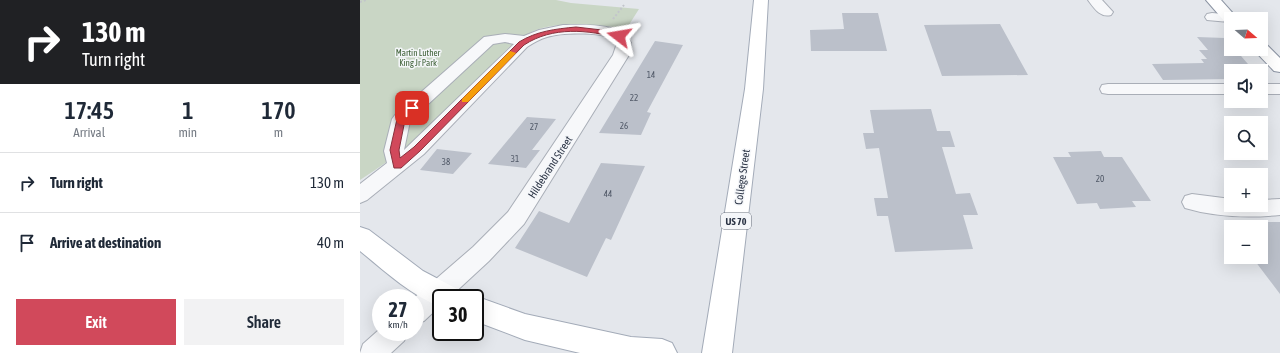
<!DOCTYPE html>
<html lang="en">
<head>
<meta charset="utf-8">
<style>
	:root { --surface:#fff; --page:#f2f2f3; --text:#1f2937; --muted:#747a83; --line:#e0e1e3; --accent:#d1495b }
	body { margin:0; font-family:"Asap Condensed",sans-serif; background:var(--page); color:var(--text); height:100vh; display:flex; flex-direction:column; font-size:15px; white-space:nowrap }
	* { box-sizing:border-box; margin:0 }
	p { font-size:13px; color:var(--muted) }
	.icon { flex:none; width:22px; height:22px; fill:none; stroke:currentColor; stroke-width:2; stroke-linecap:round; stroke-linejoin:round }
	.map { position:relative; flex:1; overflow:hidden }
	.details { display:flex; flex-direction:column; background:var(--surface); width:360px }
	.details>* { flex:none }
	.guide { background:#202124; color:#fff; overflow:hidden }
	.needle { width:26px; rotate:109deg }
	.tools { position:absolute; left:864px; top:12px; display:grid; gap:8px }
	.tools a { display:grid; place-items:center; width:44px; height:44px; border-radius:0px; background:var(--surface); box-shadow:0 4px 16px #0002; font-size:20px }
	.speed { position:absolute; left:12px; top:289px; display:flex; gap:8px; font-size:20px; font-weight:700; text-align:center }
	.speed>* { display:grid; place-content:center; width:52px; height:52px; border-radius:50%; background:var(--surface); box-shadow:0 4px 16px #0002; line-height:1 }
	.speed small { font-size:10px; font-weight:400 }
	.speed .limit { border:2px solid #111; border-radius:6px; background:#fff; color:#111 }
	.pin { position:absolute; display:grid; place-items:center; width:34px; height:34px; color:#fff; margin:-17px; border-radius:8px; box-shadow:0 2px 6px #0006 }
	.me { position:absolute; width:44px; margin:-22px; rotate:284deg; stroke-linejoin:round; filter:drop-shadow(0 0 3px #0008) }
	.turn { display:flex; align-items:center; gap:14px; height:84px; padding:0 16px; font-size:18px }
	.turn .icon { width:52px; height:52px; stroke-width:2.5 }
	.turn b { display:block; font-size:28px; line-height:34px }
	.eta { display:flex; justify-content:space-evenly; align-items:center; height:68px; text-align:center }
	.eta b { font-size:24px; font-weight:600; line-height:28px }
	.button { display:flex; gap:8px; margin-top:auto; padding:8px 16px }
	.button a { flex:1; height:46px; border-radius:0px; background:var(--accent); color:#fff; font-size:16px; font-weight:600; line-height:46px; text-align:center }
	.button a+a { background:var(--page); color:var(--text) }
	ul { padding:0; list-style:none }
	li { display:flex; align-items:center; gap:12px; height:60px; padding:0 16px; border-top:1px solid var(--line) }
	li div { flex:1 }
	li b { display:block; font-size:15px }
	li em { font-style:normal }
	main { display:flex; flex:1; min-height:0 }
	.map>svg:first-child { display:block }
</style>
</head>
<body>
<main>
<section class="details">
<div class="guide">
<div class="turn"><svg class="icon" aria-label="right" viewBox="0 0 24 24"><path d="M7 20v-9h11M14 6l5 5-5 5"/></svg><div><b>130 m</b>Turn right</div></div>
</div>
<div class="eta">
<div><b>17:45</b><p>Arrival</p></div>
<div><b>1</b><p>min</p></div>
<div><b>170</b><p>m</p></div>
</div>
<ul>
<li><svg class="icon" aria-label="right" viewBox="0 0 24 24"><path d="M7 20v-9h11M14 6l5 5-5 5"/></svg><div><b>Turn right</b></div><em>130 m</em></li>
<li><svg class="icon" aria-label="arrive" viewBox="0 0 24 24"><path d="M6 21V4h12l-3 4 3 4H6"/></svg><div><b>Arrive at destination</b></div><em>40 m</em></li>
</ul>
<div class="button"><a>Exit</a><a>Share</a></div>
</section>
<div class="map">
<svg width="920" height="353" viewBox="0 0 920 353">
	<rect width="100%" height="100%" fill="#e4e7ec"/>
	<path fill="#c9d6c5" d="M0 0H196L211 3 279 9 267 28C242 26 205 21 182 28 150 37 131 69 108 91 75 124 40 155 0 180Z"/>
	<path fill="#bbc0ca" d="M482 13H518L527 51H451L450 30 484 29Z
		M640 24 668 75 582 76 564 25Z
		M837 37 865 38 871 45V49H875L894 71H871V79L803 80 792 64 844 63 841 59H847L839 50H848Z
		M295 41 323 45 287 112 291 113 281 135 239 133Z
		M571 109 577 131H590L595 147H582L596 194 610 193 618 215H603L613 249 535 252 528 216H517L514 198H528L519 148 506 149 503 133H514L510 110Z
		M167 117 196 119 172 150H180L166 168 128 164Z
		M77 149 112 153 93 174 60 170Z
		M741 151 744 157H762L791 201H772L776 207 740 209 737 203 717 204 693 157H711L708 152Z
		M241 163 285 166 251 240 246 238 227 277 155 248 179 211 209 223Z
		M901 222H920V294L892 257H901Z"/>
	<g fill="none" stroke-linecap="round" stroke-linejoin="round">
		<defs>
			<path id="minor" d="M728 0H742L753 12 751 15C740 18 734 8 728 0Z
				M852 13 874 15 876 18 871 19V22H869L847 20 845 17 847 14Z
				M203 25C224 25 260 22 271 43L269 55 164 224 129 261 89 298H81V305L64 321 55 324 54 298 113 247 148 212 253 55 257 43C248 30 200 33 187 37 180 39 173 43 167 47L64 154 7 200 0 203V184L27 163 24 151 32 119 35 115 124 37 145 34 164 36 179 30ZM145 42 154 44 44 150 50 121 133 44Z
				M748 84H871V94H748L742 93 740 89 742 85Z
				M901 84H920V94H901Z
				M832 194 871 199V205H901V200L920 199V215C888 218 855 217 825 208L822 202 825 196Z
				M21 328V332H48L44 341 31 353H0L3 344Z"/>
			<path id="major" d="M394 0H408L403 89 372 353H342L385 89Z
				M0 227 9 230 63 271 99 290 103 298H81V307C50 295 26 272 0 251Z
				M115 296 165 314 271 337 302 339 312 343 317 353H220L165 340 115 321V298H109Z"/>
			<path id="highway" d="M846 0H861L878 19H871V25L866 23Z
				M901 44 907 45 920 58V72L914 71 893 49H901Z"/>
		</defs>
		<use href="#minor" stroke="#a9aeb7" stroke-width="2"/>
		<use href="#major" stroke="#a3abb8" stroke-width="2"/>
		<use href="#highway" stroke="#8b94a3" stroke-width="2"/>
		<path stroke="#c2c5cb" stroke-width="2" stroke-dasharray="2 2" stroke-linecap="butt" d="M0 2 6 0
			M253 19 264 5"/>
		<use href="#minor" fill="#f7f8fa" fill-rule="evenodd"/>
		<use href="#major" fill="#fff" fill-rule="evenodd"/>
		<use href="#highway" fill="#fff" fill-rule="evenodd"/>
	</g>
	<path fill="#d1495b" stroke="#882f3b" d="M216 27 242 30 263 36 259 38C228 30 193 26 164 45L60 151 41 168H34L30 150 37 119 49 107H55L56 108 45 120 39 150 40 158 54 147 159 42C177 31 195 29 216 27Z"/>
	<path fill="#f59e0b" d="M150 51 156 53 108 102H102V99Z"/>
	<g text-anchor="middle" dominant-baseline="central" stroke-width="3" stroke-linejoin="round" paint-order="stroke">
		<g font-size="9" fill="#3f6138" stroke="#f4f6f9">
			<text x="58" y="53">Martin Luther<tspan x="58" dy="10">King Jr Park</tspan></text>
		</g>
		<g font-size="9" fill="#4f5766">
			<text x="291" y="75">14</text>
			<text x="274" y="98">22</text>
			<text x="264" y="126">26</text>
			<text x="174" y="127">27</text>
			<text x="155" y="159">31</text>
			<text x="86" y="162">38</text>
			<text x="740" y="179">20</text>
			<text x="248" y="194">44</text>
		</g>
		<rect fill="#f4f6f9" stroke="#676e7b" stroke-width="1" x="361" y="213" width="30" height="16" rx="3"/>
		<g font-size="10" font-weight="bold" fill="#2b3445">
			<text x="376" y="221">US 70</text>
		</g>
		<g font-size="11" fill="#2b3445" stroke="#f4f6f9">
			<text transform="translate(190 167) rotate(-57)">Hildebrand Street</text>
			<text transform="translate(382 177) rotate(-82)">College Street</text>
		</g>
	</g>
</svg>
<div class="tools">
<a><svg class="needle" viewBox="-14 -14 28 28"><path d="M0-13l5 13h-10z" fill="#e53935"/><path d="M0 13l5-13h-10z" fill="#747a83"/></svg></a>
<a><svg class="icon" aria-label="sound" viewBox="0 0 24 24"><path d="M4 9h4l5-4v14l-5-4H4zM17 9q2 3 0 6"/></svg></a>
<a><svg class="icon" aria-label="search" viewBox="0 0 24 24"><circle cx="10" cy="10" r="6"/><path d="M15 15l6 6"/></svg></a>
<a>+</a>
<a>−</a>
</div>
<div class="speed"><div>27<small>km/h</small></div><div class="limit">30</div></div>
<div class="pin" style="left:52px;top:108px;background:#d93025"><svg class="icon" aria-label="arrive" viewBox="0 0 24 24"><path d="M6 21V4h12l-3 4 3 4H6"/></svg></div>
<svg class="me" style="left:259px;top:36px" viewBox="-20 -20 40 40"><path d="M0-17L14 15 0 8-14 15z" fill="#d1495b" stroke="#fff" stroke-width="4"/></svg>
</div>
</main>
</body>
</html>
